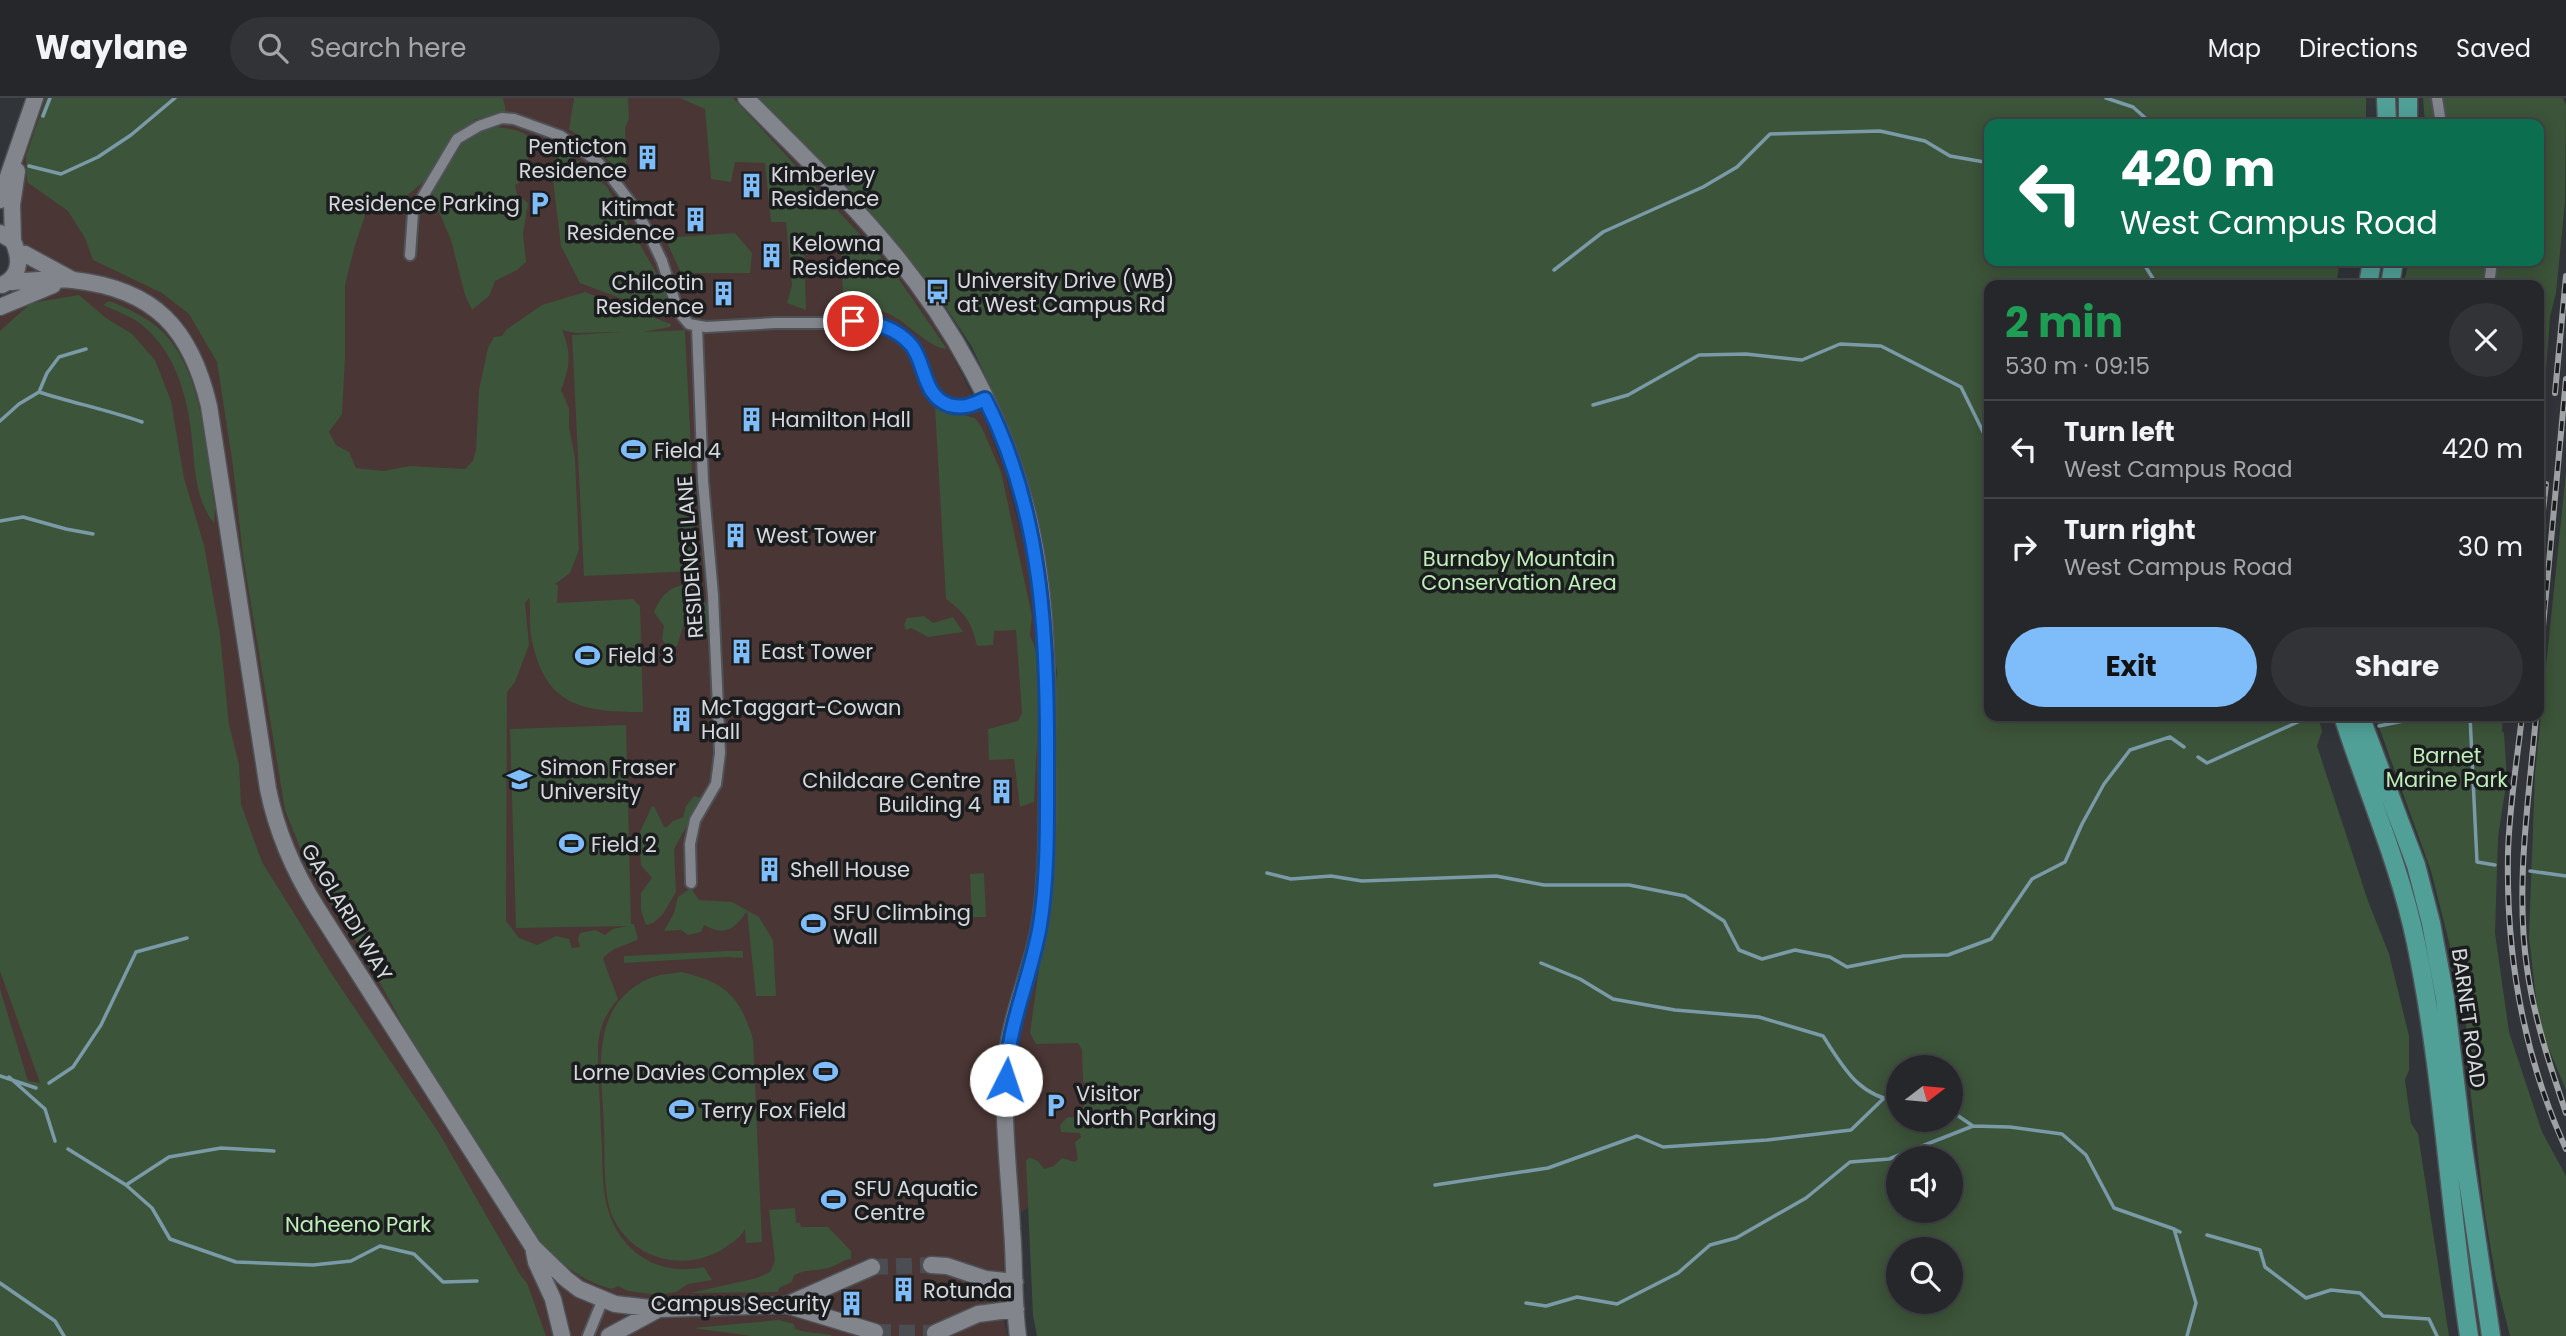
<!DOCTYPE html>
<html lang="en">
<head>
<meta charset="utf-8">
<style>
	:root { --surface:#25272b; --page:#313337; --text:#f1f3f6; --muted:#a3a5a9; --line:#424447; --accent:#7fbdfa }
	body { margin:0; font-family:Poppins,sans-serif; background:var(--page); color:var(--text); height:100vh; display:flex; flex-direction:column; font-size:26px; white-space:nowrap }
	* { box-sizing:border-box; margin:0 }
	p { font-size:23px; color:var(--muted) }
	.icon { flex:none; width:38px; height:38px; fill:none; stroke:currentColor; stroke-width:2; stroke-linecap:round; stroke-linejoin:round }
	.map { position:relative; flex:1; overflow:hidden }
	.panel { position:absolute; left:1984px; top:182px; width:560px; height:441px; display:flex; flex-direction:column; background:var(--surface); border-radius:14px; box-shadow:0 4px 18px #0003,0 0 0 2px var(--line) }
	.panel>* { flex:none }
	.banner { position:absolute; left:1984px; top:21px; width:560px; height:147px; border-radius:14px; box-shadow:0 4px 18px #0003,0 0 0 2px var(--line); background:#0b6e4f; color:#fff; overflow:hidden }
	.needle { width:46px; rotate:74deg }
	.buttons { position:absolute; left:1886px; top:957px; display:grid; gap:14px }
	.buttons a { display:grid; place-items:center; width:77px; height:77px; border-radius:50%; background:var(--surface); box-shadow:0 4px 18px #0003,0 0 0 2px var(--line); font-size:35px }
	.pin { position:absolute; display:grid; place-items:center; width:60px; height:60px; color:#fff; margin:-30px; border:4px solid #fff; border-radius:50%; box-shadow:0 2px 7px #0007 }
	.me { position:absolute; width:77px; margin:-38px; rotate:4deg; stroke-linejoin:round; filter:drop-shadow(0 0 5px #0008) }
	.turn { display:flex; align-items:center; gap:24px; height:147px; padding:0 21px; font-size:32px }
	.turn .icon { width:91px; height:91px; stroke-width:2.5 }
	.turn b { display:block; font-size:49px; line-height:60px }
	.round { display:grid; place-items:center; flex:none; width:74px; height:74px; border-radius:37px; background:var(--page) }
	.overview { display:flex; align-items:center; justify-content:space-between; height:119px; padding:0 21px }
	h1 { font-size:42px; font-weight:700; line-height:52px; color:#1e9e55 }
	.primary-button { display:flex; gap:14px; margin-top:auto; padding:14px 21px }
	.primary-button a { flex:1; height:80px; border-radius:42px; background:var(--accent); color:#111; font-size:28px; font-weight:700; line-height:80px; text-align:center }
	.primary-button a+a { background:var(--page); color:var(--text) }
	ul { padding:0; list-style:none }
	li { display:flex; align-items:center; gap:21px; height:98px; padding:0 21px; border-top:2px solid var(--line) }
	li div { flex:1 }
	li b { display:block; font-size:26px }
	li em { font-style:normal }
	header { display:flex; align-items:center; gap:42px; box-sizing:border-box; height:98px; padding:0 35px; background:var(--surface); border-bottom:2px solid var(--line) }
	header strong { font-size:33px }
	nav { display:flex; gap:38px; margin-inline-start:auto; font-size:24px }
	.search { width:490px; height:63px; background:var(--page); display:flex; align-items:center; gap:18px; box-sizing:border-box; padding:0 24px; border-radius:38px; color:var(--muted); font-size:26px }
	.map>svg:first-child { display:block }
</style>
</head>
<body>
<header>
<strong>Waylane</strong>
<div class="search"><svg class="icon" aria-label="search" viewBox="0 0 24 24"><circle cx="10" cy="10" r="6"/><path d="M15 15l6 6"/></svg>Search here</div>
<nav><a>Map</a><a>Directions</a><a>Saved</a></nav>
</header>
<div class="map">
<svg width="2566" height="1238" viewBox="0 0 2566 1238">
	<rect width="100%" height="100%" fill="#313439"/>
	<path fill="#4a3634" d="M42 0H737L852 118 901 177 947 247 984 320 1005 374 1029 466 1037 512 1041 566 1040 755 1031 835 1022 863 1107 942 1111 1061 1029 1109 1004 1126 1006 1167 1004 1224 1008 1238H0V214L19 204 28 153 20 144 18 90 25 55Z"/>
	<path fill="#3c5439" fill-rule="evenodd" d="M46 0H503L506 14 495 19 475 21 439 71 398 105 366 114 355 147 345 187V260L342 316 329 334 336 347 349 354 356 370 383 373 410 368 465 371 473 363 476 352 479 292 488 250 494 239 502 238 506 232 542 207 585 194 671 226 670 229 643 234 685 232 697 473 584 478 572 237 623 234 576 235 562 232C572 256 570 268 561 292L569 310V329L575 360 579 452 570 475 555 486 558 487 557 505 633 501 640 508 643 614C579 614 544 607 531 538 529 525 531 511 529 500L525 505 529 547 515 584 507 594 506 823 519 840 537 847 556 838 569 841 572 850 580 849 578 841 580 835 595 832 605 837 613 831 627 828 516 830 510 631 626 627 631 826H634L638 841C624 849 613 848 603 861L618 901C606 915 600 928 598 947 598 976 600 1004 601 1033 603 1057 601 1085 607 1108 619 1154 658 1179 704 1169L712 1182 688 1186 676 1194 660 1197 628 1193 618 1188 612 1191C576 1182 551 1158 529 1129L410 940 365 857 309 772 285 712 243 458 233 368 217 264 189 216 162 195 93 162 85 140 68 113 27 84 26 58Z
		M574 0H628L629 21 625 30 627 81 600 54 569 31Z
		M680 0H733L891 170 947 251C927 250 906 221 884 214 872 210 856 212 844 211L840 143H804L806 212 787 205 792 187 786 124H771L765 65 735 64 731 84 711 81 705 11Z
		M757 0H2366V26H1990V163H2340L2336 187H1990V618H2318L2322 633 2317 648 2368 803 2389 856 2409 938V972L2405 982 2411 1025 2418 1036 2449 1238H1037L1033 1217 1026 1062 1030 1060 1038 1063 1044 1071 1054 1068 1062 1060 1075 1064 1078 1061 1075 1044 1081 1039 1080 1035 1061 1034 1060 1027 1068 1019 1079 1020 1087 999 1083 981 1082 952 1078 945 1036 946 1030 935 1052 777V620L1057 575 1039 424 1029 388 1002 314 972 249 935 193 850 96ZM1899 970H1951V1022H1899ZM1899 1060H1951V1113H1899ZM1899 1152H1951V1204H1899Z
		M2423 0H2563L2566 7 2565 104 2556 195 2550 219 2539 367V187H2403L2409 163H2539V26H2425Z
		M497 29C511 31 524 32 533 43L522 83 515 87 517 96 528 105 523 136 526 164 517 172 495 183 489 198 472 212 465 197 451 142 433 100V83L469 38Z
		M556 53H567L607 89 666 192 672 215 665 217 580 185 561 148 552 74Z
		M735 135 752 155 750 175H681L665 140Z
		M79 197 106 220 132 236 155 262 171 303 184 380 204 447 220 536 229 627 239 666 241 706 262 764 333 878 439 1035 521 1178 527 1185 546 1238H0V891L28 983 40 985 0 873V233L31 205Z
		M109 203C127 210 151 221 165 236 205 281 205 353 215 410L214 425C198 406 195 377 193 353 190 308 179 257 142 227 131 218 116 213 103 207Z
		M935 310 975 320 982 330 1001 374 1032 518 1030 537 1038 558 1040 584 1034 704 1020 709 1014 661 989 662 988 631 1018 623 1022 615 1016 532 994 533 993 547 977 548C972 525 965 515 946 501Z
		M2566 374V992L2539 927 2529 839 2535 676Z
		M695 485 704 497 703 504 708 505 717 520 710 540 692 522 688 512 677 548 673 550 666 547 662 541 664 528 654 514C663 493 673 487 695 485Z
		M924 518 933 525 953 519 963 534 928 539 911 530 906 532 904 527 907 520Z
		M2375 618H2503L2502 633 2504 635 2507 681 2498 739 2495 835 2509 934 2542 1034 2566 1078V1238H2510L2496 1182 2484 1110 2471 998 2466 926 2449 844 2431 773Z
		M694 698 702 700 674 751 676 794 663 816 653 825 646 827 641 812V795L652 780 641 767 639 736 652 708 655 710 664 729H667L673 723 683 719 686 708Z
		M984 775 986 819H972L970 776Z
		M691 790 699 802 732 804 759 819 773 842 776 898H756L747 813C735 831 725 839 704 827L701 834 688 837 681 832 664 833 674 815 678 799Z
		M727 853H743V860L727 859 624 865V858Z
		M681 874C725 884 740 898 753 941L762 1144 746 1145 745 1131C741 1138 736 1142 730 1146 691 1177 630 1164 611 1115 603 1092 605 1055 604 1030 602 974 587 908 650 880 659 876 672 876 681 874Z
		M795 1110 796 1125H800L801 1129H828L851 1153V1161C842 1162 836 1168 828 1170 815 1173 807 1171 794 1177L792 1184 779 1190 778 1194 690 1195 757 1180 770 1174 775 1163 769 1112Z
		M779 1222 794 1226 795 1231C809 1236 820 1234 834 1238H752L693 1230Z"/>
	<g fill="none" stroke-linecap="round" stroke-linejoin="round">
		<path stroke="#7a9aa8" stroke-width="3.5" d="M2106 0 2133 9 2152 26
			M43 18 50 0
			M29 68 61 76 98 59 131 37 175 0
			M2142 163 2157 187
			M1554 172 1603 134 1703 89 1737 69 1770 36 1880 33 1925 43 1950 58 1990 65
			M39 294C73 305 108 312 142 324
			M1593 307 1628 297 1699 257 1746 256 1802 262 1840 246 1881 248 1961 289 1990 348
			M0 323 19 306 39 294 47 275 59 259 86 251
			M0 423 23 419 66 431 93 436
			M2470 618 2477 764 2495 767
			M2379 628 2427 618
			M2198 659 2207 665 2311 618
			M2530 773 2566 778
			M1267 775 1291 781 1331 778 1362 783 1496 778 1544 787H1629L1685 798 1724 823 1739 852 1762 861 1795 852 1830 859 1847 869 1903 858 1948 857 1991 841 2032 781 2065 764 2082 726 2104 686 2130 652 2170 639 2184 649
			M1541 865 1580 881 1613 901 1675 912 1759 919 1823 938C1844 970 1857 997 1899 1004
			M0 978 36 990
			M9 979 45 1011 55 1043
			M49 985 73 969 101 927 136 854 187 840
			M1951 1013 1973 1028 2010 1029 2062 1036 2086 1057 2114 1110 2174 1131
			M68 1051 126 1087 152 1110 170 1141 236 1164 313 1167 351 1163 380 1148 414 1156 443 1184 477 1183
			M126 1087 169 1059 221 1050 274 1053
			M1435 1087 1548 1070 1637 1038 1663 1049 1767 1042 1851 1032 1883 1001
			M2180 1134 2174 1131 2196 1205 2187 1238
			M2207 1137 2260 1152 2265 1169 2306 1200 2331 1192 2360 1195 2383 1218 2429 1221 2437 1238
			M0 1185 55 1223 64 1238
			M1526 1205 1546 1208 1577 1199 1617 1206 1678 1175 1710 1147 1736 1140 1806 1100 1850 1064 1889 1061 1973 1028"/>
		<path stroke="#4a4d51" stroke-width="16" stroke-dasharray="16 8" stroke-linecap="butt" d="M872 1169 931 1167
			M875 1234 935 1235"/>
		<defs>
			<path id="street" d="M2437 0 2441 26
				M410 157 413 115 457 41 479 28 502 20 514 21 561 38 597 63 612 80 634 109 649 136 662 163 678 213 689 226 706 229 775 225H877L902 239 912 249 921 263 932 295 942 304 958 310 972 307 985 301
				M2489 187 2492 163
				M691 785 690 746 695 722 716 686 720 655 713 497 703 383 697 229
				M588 1238 603 1201"/>
			<path id="secondary" d="M746 0C796 51 849 101 894 156 953 228 1001 315 1025 405 1046 482 1048 565 1047 645 1047 705 1049 766 1040 826 1033 868 1014 907 1008 949 1000 1009 1009 1071 1012 1131 1015 1166 1013 1203 1018 1238
				M0 102 35 0
				M0 135 13 143C21 161 21 178 2 187
				M13 143 12 107 17 73
				M18 154 25 156 71 181
				M7 184C28 184 52 179 73 182 155 191 191 231 209 308L268 691C277 735 293 772 317 810L533 1149 566 1181 579 1191 615 1206 659 1211 786 1207 875 1234
				M0 209 53 187
				M534 1154 536 1164 553 1201 562 1238
				M931 1167 947 1168 986 1181 1015 1184
				M786 1207 872 1169
				M935 1235 978 1216 1016 1211
				M609 1238 659 1211"/>
			<path id="primary" d="M2386 0 2387 26
				M2408 0V26
				M2368 187 2372 163
				M2390 187 2394 163
				M2343 618C2367 693 2400 767 2416 845 2443 974 2449 1107 2469 1238
				M2360 618 2416 767 2431 825 2445 900 2463 1049 2491 1238"/>
		</defs>
		<use href="#street" stroke="#4e5155" stroke-width="14"/>
		<use href="#secondary" stroke="#4e5155" stroke-width="19"/>
		<use href="#primary" stroke="#4e5155" stroke-width="21"/>
		<use href="#street" stroke="#82868c" stroke-width="10"/>
		<use href="#secondary" stroke="#82868c" stroke-width="16"/>
		<use href="#primary" stroke="#50a097" stroke-width="18"/>
		<defs>
			<path id="rail" d="M2555 295 2566 178
				M2539 448 2546 386
				M2539 572 2566 281
				M2522 618C2517 663 2509 710 2508 756 2506 859 2523 957 2566 1051
				M2536 618C2529 701 2515 786 2527 870 2534 920 2550 968 2566 1015"/>
		</defs>
		<use href="#rail" stroke="#a0a3a6" stroke-width="6"/>
		<use href="#rail" stroke="#1a1c1e" stroke-width="3.5" stroke-dasharray="10" stroke-linecap="butt"/>
	</g>
	<g fill="none" stroke-linecap="round" stroke-linejoin="round">
		<defs>
			<path id="route" d="M853 223C876 225 896 229 912 248 926 267 923 298 949 307 963 311 972 307 985 301 1044 416 1048 547 1047 674 1047 725 1048 777 1040 827 1031 880 1007 928 1006 982"/>
		</defs>
		<use href="#route" stroke="#114b97" stroke-width="18"/>
		<use href="#route" stroke="#1a73e8" stroke-width="12"/>
	</g>
	<defs>
		<symbol id="building-bare" viewBox="-9 -9 18 18"><path d="M-4-6H4V6H1V3H-1V6H-4ZM-2.5-4.3h1.7v1.8h-1.7ZM.8-4.3h1.7v1.8H.8ZM-2.5-1h1.7V.8h-1.7ZM.8-1h1.7V.8H.8Z" fill="#7fbdfa" stroke="#1a1c1e" stroke-width="2.5" paint-order="stroke"/></symbol>
		<symbol id="parking-bare" viewBox="-9 -9 18 18"><path d="M-3.5-5.5H1a3.5 3.5 0 0 1 0 7H-1V5.5H-3.5ZM-1-3.4V-.6H.8a1.4 1.4 0 0 0 0-2.8Z" fill="#7fbdfa" stroke="#1a1c1e" stroke-width="2.5" paint-order="stroke"/></symbol>
		<symbol id="bus-bare" viewBox="-9 -9 18 18"><path d="M-5-6H5V4H4V6H2V4H-2V6H-4V4H-5ZM-3.5-4V0h7V-4ZM-3.5 1.2v1.5H-2V1.2ZM2 1.2v1.5H3.5V1.2Z" fill="#7fbdfa" stroke="#1a1c1e" stroke-width="2.5" paint-order="stroke"/></symbol>
		<symbol id="stadium-bare" viewBox="-9 -9 18 18"><path d="M0-5a6.5 5 0 1 0 0 10a6.5 5 0 1 0 0-10ZM-3.5-1.8h7v3.6h-7Z" fill="#7fbdfa" stroke="#1a1c1e" stroke-width="2.5" paint-order="stroke"/></symbol>
		<symbol id="university-bare" viewBox="-9 -9 18 18"><path d="M0-5L7-2L0 1L-7-2ZM-4 1L0 2.5L4 1V4Q0 6-4 4Z" fill="#7fbdfa" stroke="#1a1c1e" stroke-width="2.5" paint-order="stroke"/></symbol>
	</defs>
	<g fill-rule="evenodd">
		<use href="#building-bare" x="630" y="42" width="35" height="35"/>
		<use href="#building-bare" x="734" y="70" width="35" height="35"/>
		<use href="#parking-bare" x="522" y="88" width="35" height="35"/>
		<use href="#building-bare" x="678" y="104" width="35" height="35"/>
		<use href="#building-bare" x="754" y="140" width="35" height="35"/>
		<use href="#bus-bare" x="920" y="176" width="35" height="35"/>
		<use href="#building-bare" x="706" y="178" width="35" height="35"/>
		<use href="#building-bare" x="734" y="304" width="35" height="35"/>
		<use href="#stadium-bare" x="616" y="334" width="35" height="35"/>
		<use href="#building-bare" x="718" y="420" width="35" height="35"/>
		<use href="#building-bare" x="724" y="536" width="35" height="35"/>
		<use href="#stadium-bare" x="570" y="540" width="35" height="35"/>
		<use href="#building-bare" x="664" y="604" width="35" height="35"/>
		<use href="#university-bare" x="502" y="664" width="35" height="35"/>
		<use href="#building-bare" x="984" y="676" width="35" height="35"/>
		<use href="#stadium-bare" x="554" y="728" width="35" height="35"/>
		<use href="#building-bare" x="752" y="754" width="35" height="35"/>
		<use href="#stadium-bare" x="796" y="808" width="35" height="35"/>
		<use href="#stadium-bare" x="808" y="956" width="35" height="35"/>
		<use href="#parking-bare" x="1038" y="990" width="35" height="35"/>
		<use href="#stadium-bare" x="664" y="994" width="35" height="35"/>
		<use href="#stadium-bare" x="816" y="1084" width="35" height="35"/>
		<use href="#building-bare" x="886" y="1174" width="35" height="35"/>
		<use href="#building-bare" x="834" y="1188" width="35" height="35"/>
	</g>
	<g text-anchor="middle" dominant-baseline="central" stroke-width="7" stroke-linejoin="round" paint-order="stroke">
		<g font-size="21" fill="#d6d9dc" stroke="#1a1c1e" text-anchor="start">
			<text x="627" y="48" text-anchor="end">Penticton<tspan x="627" dy="24">Residence</tspan></text>
			<text x="771" y="76">Kimberley<tspan x="771" dy="24">Residence</tspan></text>
			<text x="520" y="105" text-anchor="end">Residence Parking</text>
			<text x="675" y="110" text-anchor="end">Kitimat<tspan x="675" dy="24">Residence</tspan></text>
			<text x="792" y="145">Kelowna<tspan x="792" dy="24">Residence</tspan></text>
			<text x="957" y="182">University Drive (WB)<tspan x="957" dy="24">at West Campus Rd</tspan></text>
			<text x="704" y="184" text-anchor="end">Chilcotin<tspan x="704" dy="24">Residence</tspan></text>
			<text x="771" y="321">Hamilton Hall</text>
			<text x="654" y="352">Field 4</text>
			<text x="756" y="437">West Tower</text>
			<text x="761" y="553">East Tower</text>
			<text x="608" y="557">Field 3</text>
			<text x="701" y="609">McTaggart-Cowan<tspan x="701" dy="24">Hall</tspan></text>
			<text x="540" y="669">Simon Fraser<tspan x="540" dy="24">University</tspan></text>
			<text x="981" y="682" text-anchor="end">Childcare Centre<tspan x="981" dy="24">Building 4</tspan></text>
			<text x="591" y="746">Field 2</text>
			<text x="790" y="771">Shell House</text>
			<text x="833" y="814">SFU Climbing<tspan x="833" dy="24">Wall</tspan></text>
			<text x="805" y="974" text-anchor="end">Lorne Davies Complex</text>
			<text x="1076" y="995">Visitor<tspan x="1076" dy="24">North Parking</tspan></text>
			<text x="701" y="1012">Terry Fox Field</text>
			<text x="854" y="1090">SFU Aquatic<tspan x="854" dy="24">Centre</tspan></text>
			<text x="923" y="1192">Rotunda</text>
			<text x="831" y="1205" text-anchor="end">Campus Security</text>
		</g>
		<g font-size="21" fill="#d6d9dc" stroke="#1a1c1e">
			<text transform="translate(690 459) rotate(-94)">RESIDENCE LANE</text>
			<text transform="translate(347 814) rotate(59)">GAGLARDI WAY</text>
			<text transform="translate(2469 920) rotate(82)">BARNET ROAD</text>
		</g>
		<g font-size="21" fill="#beedb8" stroke="#1a1c1e">
			<text x="1519" y="460">Burnaby Mountain<tspan x="1519" dy="24">Conservation Area</tspan></text>
			<text x="2447" y="657">Barnet<tspan x="2447" dy="24">Marine Park</tspan></text>
			<text x="358" y="1126">Naheeno Park</text>
		</g>
	</g>
</svg>
<div class="buttons">
<a><svg class="needle" viewBox="-14 -14 28 28"><path d="M0-13l5 13h-10z" fill="#e53935"/><path d="M0 13l5-13h-10z" fill="#a3a5a9"/></svg></a>
<a><svg class="icon" aria-label="sound" viewBox="0 0 24 24"><path d="M4 9h4l5-4v14l-5-4H4zM17 9q2 3 0 6"/></svg></a>
<a><svg class="icon" aria-label="search" viewBox="0 0 24 24"><circle cx="10" cy="10" r="6"/><path d="M15 15l6 6"/></svg></a>
</div>
<div class="pin" style="left:853px;top:223px;background:#d93025"><svg class="icon" aria-label="arrive" viewBox="0 0 24 24"><path d="M6 21V4h12l-3 4 3 4H6"/></svg></div>
<svg class="me" style="left:1006px;top:982px" viewBox="-20 -20 40 40"><circle r="19" fill="#fff"/><path d="M0-13L10 11 0 6-10 11z" fill="#1a73e8"/></svg>
<div class="banner">
<div class="turn"><svg class="icon" aria-label="left" viewBox="0 0 24 24"><path d="M17 20v-9H6M10 6l-5 5 5 5"/></svg><div><b>420 m</b>West Campus Road</div></div>
</div>
<section class="panel">
<div class="overview"><div><h1>2 min</h1><p>530 m · 09:15</p></div><a class="round"><svg class="icon" aria-label="close" viewBox="0 0 24 24"><path d="M6 6l12 12M18 6L6 18"/></svg></a></div>
<ul>
<li><svg class="icon" aria-label="left" viewBox="0 0 24 24"><path d="M17 20v-9H6M10 6l-5 5 5 5"/></svg><div><b>Turn left</b><p>West Campus Road</p></div><em>420 m</em></li>
<li><svg class="icon" aria-label="right" viewBox="0 0 24 24"><path d="M7 20v-9h11M14 6l5 5-5 5"/></svg><div><b>Turn right</b><p>West Campus Road</p></div><em>30 m</em></li>
</ul>
<div class="primary-button"><a>Exit</a><a>Share</a></div>
</section>
</div>
</body>
</html>
